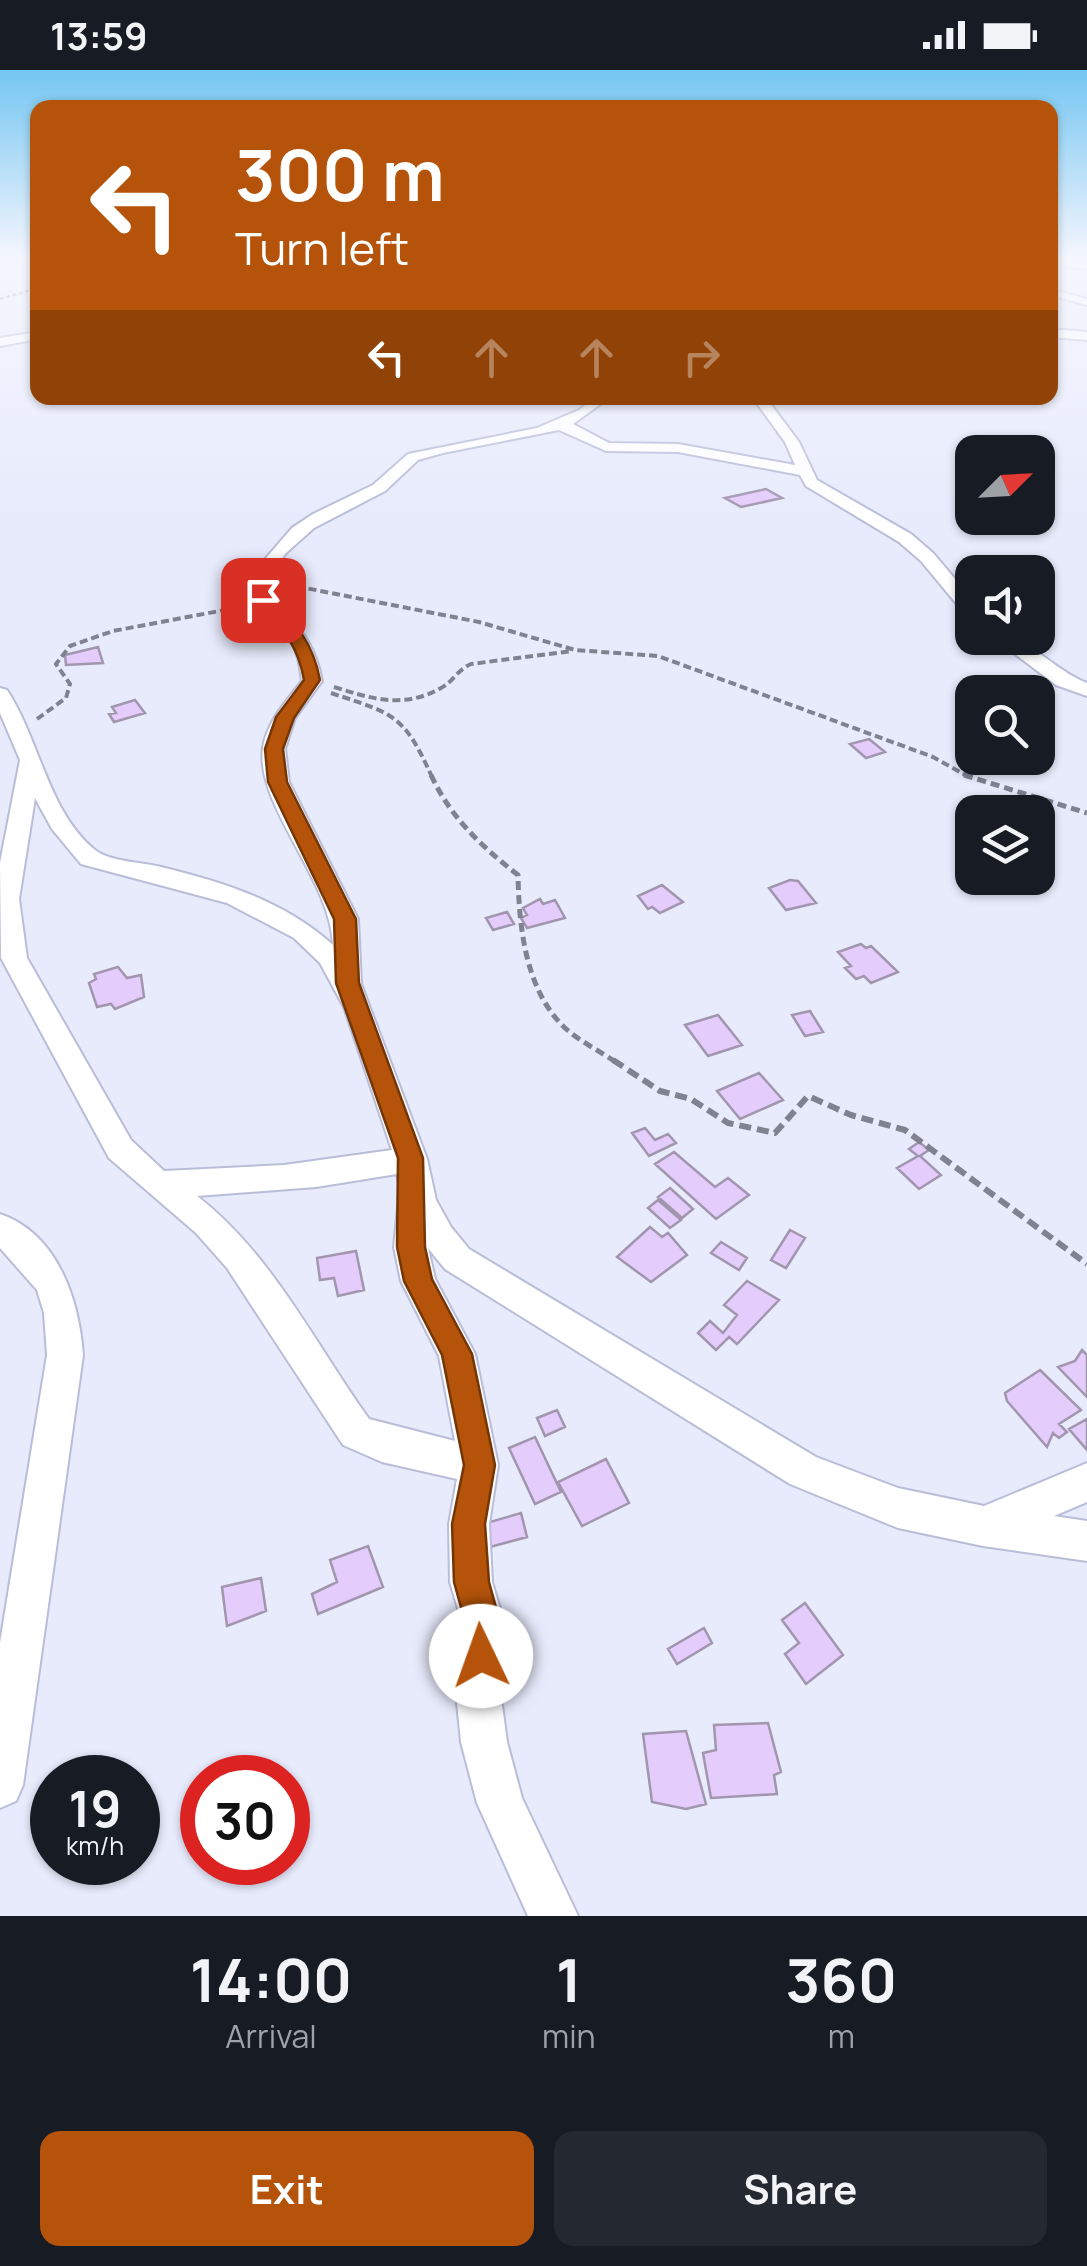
<!DOCTYPE html>
<html lang="en">
<head>
<meta charset="utf-8">
<style>
	:root { --surface:#171b24; --page:#242831; --text:#f1f3f6; --muted:#9ea1a6; --accent:#b45309 }
	body { margin:0; font-family:Manrope,sans-serif; background:var(--page); color:var(--text); height:100vh; display:flex; flex-direction:column; font-size:38px; white-space:nowrap }
	* { box-sizing:border-box; margin:0 }
	p { font-size:32px; color:var(--muted) }
	.icon { flex:none; width:55px; height:55px; fill:none; stroke:currentColor; stroke-width:2; stroke-linecap:round; stroke-linejoin:round }
	.map { position:relative; height:1846px; overflow:hidden }
	.drawer { display:flex; flex-direction:column; background:var(--surface); flex:1 }
	.drawer>* { flex:none }
	.top-card { position:absolute; left:30px; top:30px; width:1028px; height:305px; border-radius:20px; box-shadow:0 2px 8px #0004; background:#b45309; color:#fff; overflow:hidden }
	.needle { width:65px; rotate:66deg }
	.controls { position:absolute; left:955px; top:365px; display:grid; gap:20px }
	.controls a { display:grid; place-items:center; width:100px; height:100px; border-radius:20px; background:var(--surface); box-shadow:0 2px 8px #0004; font-size:50px }
	.speed { position:absolute; left:30px; top:1685px; display:flex; gap:20px; font-size:50px; font-weight:700; text-align:center }
	.speed>* { display:grid; place-content:center; width:130px; height:130px; border-radius:50%; background:var(--surface); box-shadow:0 2px 8px #0004; line-height:1 }
	.speed small { font-size:25px; font-weight:400 }
	.speed .limit { border:15px solid #d22; background:#fff; color:#111 }
	.pin { position:absolute; display:grid; place-items:center; width:85px; height:85px; color:#fff; margin:-42px; border-radius:20px; box-shadow:0 5px 15px #0006 }
	.me { position:absolute; width:110px; margin:-55px; rotate:357deg; stroke-linejoin:round; filter:drop-shadow(0 0 8px #0008) }
	.turn { display:flex; align-items:center; gap:35px; height:210px; padding:0 40px; font-size:45px }
	.turn .icon { width:130px; height:130px; stroke-width:2.5 }
	.turn b { display:block; font-size:70px; line-height:85px }
	.lanes { display:flex; align-items:center; height:95px; padding:0 40px; background:#0003; justify-content:center; gap:50px; direction:ltr }
	.lanes .off { opacity:.35 }
	.eta { display:flex; justify-content:space-evenly; align-items:center; height:170px; text-align:center }
	.eta b { font-size:60px; font-weight:700; line-height:70px }
	.primary-button { display:flex; gap:20px; margin-top:auto; padding:20px 40px }
	.primary-button a { flex:1; height:115px; border-radius:20px; background:var(--accent); color:#fff; font-size:40px; font-weight:700; line-height:115px; text-align:center }
	.primary-button a+a { background:var(--page); color:var(--text) }
	.status { display:flex; justify-content:space-between; align-items:center; height:70px; padding:0 50px; background:var(--surface); direction:ltr }
	.status svg { height:28px; fill:currentColor }
	.map>svg:first-child { display:block }
</style>
</head>
<body>
<div class="status"><b>13:59</b><svg viewBox="0 0 49 12"><path d="M0 12V9h3v3zM5 12V6h3v6zM10 12V3h3v9zM15 12V0h3v12zM26 1h20v11H26zM47 4h2v5h-2z"/></svg></div>
<div class="map">
<svg width="1087" height="1846" viewBox="0 0 1087 1846">
	<rect width="100%" height="100%" fill="#e8ebfc"/>
	<path fill="#e4ccfc" stroke="#a296af" stroke-width="2.5" d="M766 419 782 428 741 437 725 428Z
		M98 577 103 593 66 595 65 585Z
		M135 630 145 643 114 652 109 644 116 643 112 637Z
		M869 669 885 682 866 688 850 674Z
		M790 810 798 811 816 833 786 840 769 818Z
		M662 815 683 832 660 843 652 837 648 839 638 826Z
		M540 829 543 834 555 830 565 848 527 858 521 848 527 845 523 838Z
		M507 842 514 854 493 860 486 848Z
		M861 874 866 878 871 876 898 902 871 913 864 906 856 909 845 898 851 896 838 882Z
		M118 897 127 908 141 905 144 927 115 939 111 934 97 937 89 913 96 909 94 904Z
		M810 941 823 962 805 966 792 945Z
		M718 945 742 975 708 986 685 955Z
		M759 1003 783 1030 740 1049 717 1021Z
		M645 1058 655 1070 668 1064 676 1073 649 1086 632 1063Z
		M919 1072 929 1080 920 1086 941 1105 919 1119 897 1098 918 1086 909 1079Z
		M674 1082 715 1117 728 1108 749 1125 716 1149 655 1094Z
		M670 1118 693 1139 682 1148 658 1127Z
		M658 1130 681 1150 670 1158 648 1138Z
		M650 1157 662 1167 668 1163 687 1185 651 1212 617 1187Z
		M790 1160 805 1168 786 1198 771 1190Z
		M721 1172 747 1188 739 1200 711 1183Z
		M356 1181 364 1220 338 1226 334 1208 320 1210 317 1188Z
		M747 1211 779 1230 737 1274 729 1267 716 1280 698 1263 710 1251 723 1263 737 1245 724 1235Z
		M1082 1280 1087 1285V1327L1058 1297 1075 1291Z
		M1040 1300 1081 1340 1059 1354 1067 1362 1059 1368 1053 1363 1047 1377 1007 1331 1005 1323Z
		M557 1340 565 1357 545 1366 537 1348Z
		M1087 1349V1380L1069 1359Z
		M535 1367 561 1422 535 1434 509 1378Z
		M606 1389 629 1433 582 1456 558 1412Z
		M521 1443 527 1467 490 1477 483 1454Z
		M368 1476 383 1517 318 1544 312 1524 337 1512 330 1490Z
		M261 1508 266 1541 227 1556 222 1517Z
		M805 1533 843 1585 806 1614 785 1584 799 1573 782 1550Z
		M704 1558 712 1573 677 1594 668 1579Z
		M768 1653 781 1702 774 1705 777 1724 711 1728 703 1683 716 1680 714 1655Z
		M686 1661 706 1734 686 1739 652 1732 643 1664Z"/>
	<g fill="none" stroke-linecap="round" stroke-linejoin="round">
		<defs>
			<path id="minor" d="M1050 188 1087 193V199L1050 194Z
				M1050 219 1087 229V235L1050 225Z
				M1050 259 1087 262V270L1050 267Z
				M38 262V269L0 276V268Z
				M594 328H609L573 354 609 373 678 374 795 395 785 372 753 328H766L799 372 817 410 911 464 933 483 972 529V545L965 544 921 491 899 472 806 416 800 405 678 382 606 381 559 360 443 383 418 390 385 421 314 458 286 483 266 509C282 552 312 555 322 611L295 648 285 679 289 712 358 849 361 914 427 1089 436 1130 451 1157 469 1179 816 1387 898 1418 984 1436 1087 1393V1432L1054 1446 1087 1451V1491L983 1476 898 1458 790 1414 445 1199 428 1178 435 1209 475 1284 498 1395 489 1454 492 1512 506 1559 499 1613 507 1672 522 1728 578 1846H528L477 1733 461 1672 455 1613 464 1559 450 1512 449 1454 457 1409 382 1392 343 1375 227 1198 196 1163 109 1088 1 888 0 793 20 690 0 643V618L7 620C39 668 48 742 95 780 110 792 142 792 161 797 223 812 284 831 333 875 331 810 255 735 263 678 267 652 286 631 302 611 300 597 298 582 291 570 278 548 257 535 248 509L292 458 313 444 373 415 408 384 537 358 579 340ZM35 728 52 759 81 794 227 833 294 868 320 893 344 937 392 1080 284 1095 164 1101 131 1070 27 888 19 829ZM397 1104 400 1117 394 1177 401 1211 439 1286 455 1371 369 1349C315 1274 272 1184 197 1126L316 1117Z
				M994 568C1030 566 1054 601 1087 613V626L1056 615Z
				M0 1144C58 1164 79 1230 83 1285L23 1715 16 1731 0 1738V1573L47 1285 44 1243 37 1220 0 1178Z"/>
		</defs>
		<use href="#minor" stroke="#b9bdd8" stroke-width="4"/>
		<path stroke="#808290" stroke-width="2.5" stroke-dasharray="4 2.5" stroke-linecap="butt" d="M0 229 38 218"/>
		<path stroke="#808290" stroke-width="4" stroke-dasharray="8 4" stroke-linecap="butt" d="M285 514 479 552 575 580 658 586 933 687 969 707
			M334 617C372 629 404 639 441 618 453 612 457 600 471 594L572 581
			M331 623C395 644 404 645 432 707
			M37 649 66 628 70 614 56 594 70 576 113 561 246 536"/>
		<path stroke="#808290" stroke-width="5" stroke-dasharray="9 5" stroke-linecap="butt" d="M431 705C451 748 481 776 518 805 519 856 525 920 565 958 579 971 600 981 617 993
			M964 705 1087 743"/>
		<path stroke="#808290" stroke-width="6" stroke-dasharray="12 6" stroke-linecap="butt" d="M613 990 660 1021 691 1029 728 1053 775 1063 808 1026 851 1045 905 1060 1087 1194"/>
		<use href="#minor" fill="#fff" fill-rule="evenodd"/>
	</g>
	<linearGradient id="sky" x2="0" y2="1"><stop stop-color="#74c6f1"/><stop offset="0.42" stop-color="#f5f6fe"/><stop offset="1" stop-color="#f5f6fe" stop-opacity="0"/></linearGradient>
	<rect width="1087" height="447" fill="url(#sky)"/>
	<path fill="#b45309" stroke="#753606" stroke-width="2.5" d="M258 527H269C296 554 313 572 320 610L294 648 283 679 287 712 356 849 359 913 423 1088 425 1177 432 1209 472 1284 495 1395 485 1454 489 1512 502 1559 494 1599 481 1604 468 1599 463 1586 467 1559 454 1512 452 1454 464 1395 442 1285 404 1211 397 1177 398 1088 336 913 334 849 268 712 265 679 276 647 304 610C298 575 283 559 258 533Z"/>
</svg>
<div class="controls">
<a><svg class="needle" viewBox="-14 -14 28 28"><path d="M0-13l5 13h-10z" fill="#e53935"/><path d="M0 13l5-13h-10z" fill="#9ea1a6"/></svg></a>
<a><svg class="icon" aria-label="sound" viewBox="0 0 24 24"><path d="M4 9h4l5-4v14l-5-4H4zM17 9q2 3 0 6"/></svg></a>
<a><svg class="icon" aria-label="search" viewBox="0 0 24 24"><circle cx="10" cy="10" r="6"/><path d="M15 15l6 6"/></svg></a>
<a><svg class="icon" aria-label="layers" viewBox="0 0 24 24"><path d="M12 4l9 5-9 5-9-5zM3 14l9 5 9-5"/></svg></a>
</div>
<div class="speed"><div>19<small>km/h</small></div><div class="limit">30</div></div>
<div class="pin" style="left:263px;top:530px;background:#d93025"><svg class="icon" aria-label="arrive" viewBox="0 0 24 24"><path d="M6 21V4h12l-3 4 3 4H6"/></svg></div>
<svg class="me" style="left:481px;top:1586px" viewBox="-20 -20 40 40"><circle r="19" fill="#fff"/><path d="M0-13L10 11 0 6-10 11z" fill="#b45309"/></svg>
<div class="top-card">
<div class="turn"><svg class="icon" aria-label="left" viewBox="0 0 24 24"><path d="M17 20v-9H6M10 6l-5 5 5 5"/></svg><div><b>300 m</b>Turn left</div></div>
<div class="lanes"><svg class="icon" aria-label="left" viewBox="0 0 24 24"><path d="M17 20v-9H6M10 6l-5 5 5 5"/></svg><svg class="icon off" aria-label="ahead" viewBox="0 0 24 24"><path d="M12 20V5M6 11l6-6 6 6"/></svg><svg class="icon off" aria-label="ahead" viewBox="0 0 24 24"><path d="M12 20V5M6 11l6-6 6 6"/></svg><svg class="icon off" aria-label="right" viewBox="0 0 24 24"><path d="M7 20v-9h11M14 6l5 5-5 5"/></svg></div>
</div>
</div>
<section class="drawer">
<div class="eta">
<div><b>14:00</b><p>Arrival</p></div>
<div><b>1</b><p>min</p></div>
<div><b>360</b><p>m</p></div>
</div>
<div class="primary-button"><a>Exit</a><a>Share</a></div>
</section>
</body>
</html>
